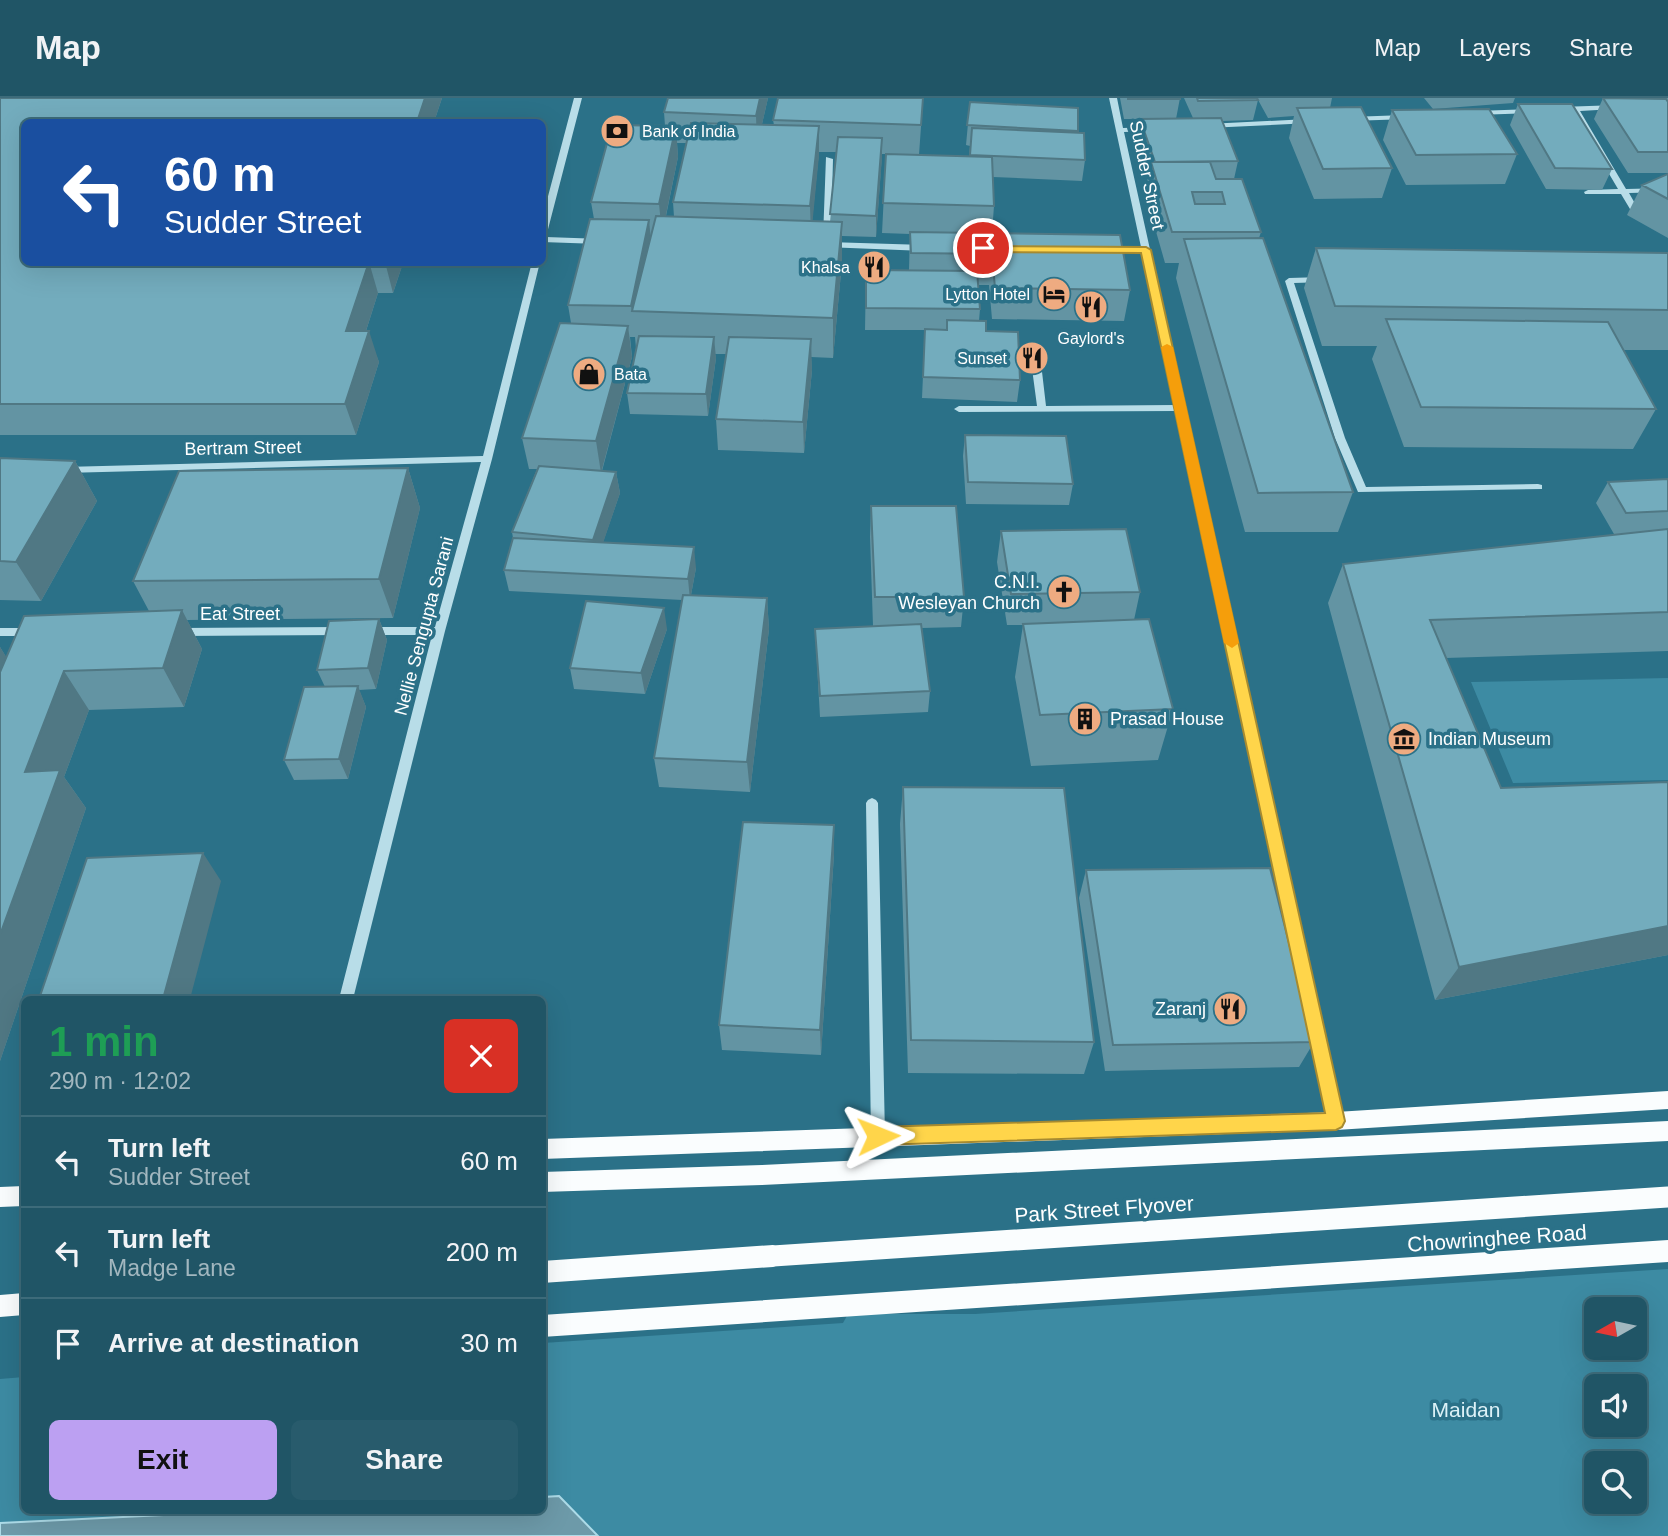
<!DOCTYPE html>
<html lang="en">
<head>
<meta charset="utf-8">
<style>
	:root { --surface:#205566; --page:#285b6c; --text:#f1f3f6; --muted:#a2b7bf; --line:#3d6b7a; --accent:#bca0f2 }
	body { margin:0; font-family:Arial,sans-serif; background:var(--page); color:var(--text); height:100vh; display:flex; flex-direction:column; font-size:26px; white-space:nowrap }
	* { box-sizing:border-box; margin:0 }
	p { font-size:23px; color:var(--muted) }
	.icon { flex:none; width:38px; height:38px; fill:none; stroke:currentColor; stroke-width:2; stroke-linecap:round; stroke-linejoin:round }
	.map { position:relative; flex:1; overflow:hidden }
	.details { position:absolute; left:21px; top:898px; width:525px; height:518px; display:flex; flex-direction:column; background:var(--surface); border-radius:10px; box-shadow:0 7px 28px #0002,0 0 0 2px var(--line) }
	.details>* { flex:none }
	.hud { position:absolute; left:21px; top:21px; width:525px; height:147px; border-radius:10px; box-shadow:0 7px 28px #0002,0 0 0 2px var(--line); background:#1a4fa0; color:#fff; overflow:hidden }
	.needle { width:46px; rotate:261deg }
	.fabs { position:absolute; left:1584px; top:1199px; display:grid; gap:14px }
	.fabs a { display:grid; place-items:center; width:63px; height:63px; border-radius:10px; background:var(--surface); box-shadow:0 7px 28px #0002,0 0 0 2px var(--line); font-size:35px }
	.pin { position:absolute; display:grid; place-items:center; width:60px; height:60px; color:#fff; margin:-30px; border:4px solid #fff; border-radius:50%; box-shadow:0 2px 7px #0007 }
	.me { position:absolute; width:77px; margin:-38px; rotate:88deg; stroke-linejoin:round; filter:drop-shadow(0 0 5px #0008) }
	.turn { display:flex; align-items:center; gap:24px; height:147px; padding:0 28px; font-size:32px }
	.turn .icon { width:91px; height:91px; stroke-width:2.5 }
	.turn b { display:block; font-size:49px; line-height:60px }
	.round { display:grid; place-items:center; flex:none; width:74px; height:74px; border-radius:10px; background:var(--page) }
	.overview { display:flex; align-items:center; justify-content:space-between; height:119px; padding:0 28px }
	h1 { font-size:42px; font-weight:800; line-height:52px; color:#1e9e55 }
	.action { display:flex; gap:14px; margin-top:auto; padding:14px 28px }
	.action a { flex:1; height:80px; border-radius:10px; background:var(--accent); color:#111; font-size:28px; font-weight:800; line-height:80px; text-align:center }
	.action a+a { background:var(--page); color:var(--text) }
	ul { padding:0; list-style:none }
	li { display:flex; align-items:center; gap:21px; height:91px; padding:0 28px; border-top:2px solid var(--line) }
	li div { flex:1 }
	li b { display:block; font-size:26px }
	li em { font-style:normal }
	header { display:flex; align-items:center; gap:42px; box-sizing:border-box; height:98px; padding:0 35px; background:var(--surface); border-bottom:2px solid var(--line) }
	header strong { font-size:33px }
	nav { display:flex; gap:38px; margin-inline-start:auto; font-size:24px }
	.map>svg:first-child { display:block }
</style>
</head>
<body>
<header>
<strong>Map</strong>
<nav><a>Map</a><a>Layers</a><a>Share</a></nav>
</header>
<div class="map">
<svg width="1668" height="1438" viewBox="0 0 1668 1438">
	<rect width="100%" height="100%" fill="#2b7188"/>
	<path fill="#3d8ba3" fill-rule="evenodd" d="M1668 580V682L1513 685 1471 584Z
		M1668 1171V1438H0V1281L24 1279V1412H542L543 1245 843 1225 848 1216H975ZM1596 1211H1634V1250H1596ZM1596 1288H1634V1326H1596ZM1596 1365H1634V1404H1596Z"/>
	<path fill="#6d9aa9" stroke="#addbe8" stroke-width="2" d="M559 1398 598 1438H0V1425L266 1412H542L543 1399Z"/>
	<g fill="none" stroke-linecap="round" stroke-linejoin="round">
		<path fill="#b8dde8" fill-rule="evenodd" d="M574 0H582L546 139 602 141 603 143 599 146 542 144V121Z
			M1109 0H1117L1123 30 1154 29 1158 31 1154 33 1124 34 1343 1023 1341 1028 1336 1030 1331 1028 1329 1023 1176 313 959 314 954 311 959 308H1037L1029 248 1034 245 1039 248 1046 308 1175 307 1142 155H1108L1104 152 1108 149H1141Z
			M1618 7V11H1615L1580 13 1626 91 1668 90V94L1629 95 1637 109 1633 111H1630L1621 96H1585L1584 94 1588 92 1618 91 1572 13H1560L1556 11 1560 9Z
			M1531 11H1534V15L1476 17 1472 15 1476 13Z
			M1405 17 1409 19 1408 21 1350 23 1346 21 1350 19Z
			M1308 21 1312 23 1311 25 1207 30 1203 28 1207 26Z
			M826 59 833 61 831 140 827 143 823 140Z
			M828 144 925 147 929 150 925 153 825 149 824 147Z
			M532 164H540L492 361 445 533 353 901H339L432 537H368L362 533 368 529H435L481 364 64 375 59 372 64 369 483 358Z
			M1323 179 1327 182 1326 184 1294 185 1345 340 1366 389 1538 386 1542 387V391L1358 394 1335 340 1285 183 1289 180Z
			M343 529 349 533 343 537 179 538 173 534 179 530Z
			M0 530H31L37 534 31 538H0Z
			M872 700 876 702 878 705 885 1038 883 1043 878 1045 873 1043 871 1038 866 705 868 702Z"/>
		<path fill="#fafdfe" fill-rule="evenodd" d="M1668 993V1011L1336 1032 542 1061V1041L1336 1014Z
			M1668 1023V1043L762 1087 542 1094V1074L762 1067Z
			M24 1088V1108L0 1109V1089Z
			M1668 1142V1164L542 1239V1217Z
			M773 1147 781 1150 784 1158 781 1166 773 1169 542 1185V1163Z
			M24 1195V1217L0 1219V1197Z"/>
		<path stroke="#fafdfe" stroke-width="21" d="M773 1158 1668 1099"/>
	</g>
	<path fill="#6394a3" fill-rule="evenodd" d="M0 0H442L434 24H24V164H401L402 168 393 195H378L366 233 379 264 356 337H0Z
		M768 0 762 26 774 27 773 22 923 0 919 57 969 58 970 48 966 47 970 4 1078 10V35L1085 62 1082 83 993 79 994 108 992 135 1130 192 1124 223 992 221 989 187H978L980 211 979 223 1020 282 1017 304 922 300 925 232H865L866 172H909L910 136 882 135 886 56H882L876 139 842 138V164L833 260 811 259 812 272 804 355 718 352 716 321 726 256H715L716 260 708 318 630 316 627 295 636 250 635 239H630L632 259 602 373 616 374 620 395 603 444 696 470 691 497 767 500 769 531 750 694 659 689 654 660 682 502 509 493 504 472 513 440 512 434 537 371H529L522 340 571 225 568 207 594 121 591 104 665 28 664 14ZM677 45H686L673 104 674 119 666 118 678 59ZM819 54H837L830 124 812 123Z
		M1120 0H1180L1176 21 1193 20 1184 0H1257L1258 2 1253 22 1222 23 1238 63 1234 81 1261 134 1259 140 1353 394 1338 434H1245L1176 180 1179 165H1165L1145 95 1148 78 1136 42 1140 21H1143H1124Z
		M1257 0H1332L1330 10 1392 70 1382 100 1314 101 1289 40 1294 18 1268 20Z
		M1424 0H1515L1513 5 1433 11Z
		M1603 0H1668V2H1667L1668 4V75H1628L1594 21Z
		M1518 6 1612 71 1602 92 1546 91 1510 27Z
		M1392 12 1517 56 1505 86 1406 87 1383 42Z
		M1668 76V140L1627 117 1642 87Z
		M1316 150 1668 155V252H1623L1656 311 1633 351 1404 349 1372 261 1377 248H1322L1304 190Z
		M965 337 1073 386 1069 407 966 406 963 358Z
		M0 360 75 363 97 403 41 503 0 502Z
		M408 370 420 410 393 520 187 522 202 551 184 609 89 612 64 679 86 710 0 963V549L6 559 149 513 133 483Z
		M1668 381V553L1446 560 1501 690 1668 684V857L1435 902 1328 505 1343 466 1624 436H1614L1596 405 1608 384Z
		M871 408 964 499 961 529 922 530 930 593 928 614 820 619 815 531 873 528 870 439Z
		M1001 433 1140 494 1134 522 1173 611 1158 662 1031 668 1015 579 1023 527H1007L997 464Z
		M379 521 387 542 376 591 359 592 366 609 348 681 294 682 284 662 325 589 317 572Z
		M667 531 645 596 574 591 570 570Z
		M903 689 1094 944 1084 976 908 975 900 726Z
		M834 756 821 957 722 952 719 927Z
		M1086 772 1314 944 1299 969 1105 973 1079 800Z"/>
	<path fill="#507884" d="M425 0H442L434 24H417Z
		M760 0H768L757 48 756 18Z
		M676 28 678 59 662 136 659 106Z
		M819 28V58L811 139 810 108Z
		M882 40V60L876 139V118Z
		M649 122 652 153 632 213 631 208Z
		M842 124V164L833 260V220Z
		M369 164 378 195 356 264 346 233Z
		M385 164H401L402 168 393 195Z
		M628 228 632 259 601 375 596 343Z
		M369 233 379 264 356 337 345 306Z
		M714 239 716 260 708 318 706 296Z
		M811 241 812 272 804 355 803 324Z
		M75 363 97 403 41 503 16 464Z
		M408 370 420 410 393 520 379 481Z
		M616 374 620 395 597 463 593 442Z
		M694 449 696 470 690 502 688 481Z
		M767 500 769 531 750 694 747 664Z
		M664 510 667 531 645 596 641 575Z
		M182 512 202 551 184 609 163 570Z
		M379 521 387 542 376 591 368 570Z
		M0 549 7 560 0 575Z
		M64 573 89 612 64 679 86 710 0 963V837L25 674Z
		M358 588 366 609 348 681 339 661Z
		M834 727V756L821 957 820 932Z
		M203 755 221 783 190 901H163Z
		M1668 828V857L1435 902 1459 869Z"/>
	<path fill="#73acbd" stroke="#507884" stroke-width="2" fill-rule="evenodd" d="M0 0H425L417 24H24V164H369L346 233H369L345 306H0Z
		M668 0H760L756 18 664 14Z
		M778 0H923L921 27 773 22Z
		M1128 0H1180V1H1128Z
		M1197 0H1257L1258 2 1198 3Z
		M1603 0 1666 1 1668 4V54H1638Z
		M970 4 1078 10V33L967 27Z
		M1518 6H1572L1612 71 1555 70Z
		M1361 9 1392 70 1323 71 1297 10Z
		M1489 11 1517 56 1416 57 1392 12Z
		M1221 20 1238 63 1155 64 1140 21Z
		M691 25 819 28 810 108 673 104Z
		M612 27 676 28 659 106 591 104Z
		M972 30 1084 35 1085 62 970 57Z
		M838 39 882 40 876 118 830 116Z
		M886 56 992 59 994 108 883 105Z
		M1151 64H1210L1216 81H1242L1261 134H1172ZM1192 94H1222L1225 106H1195Z
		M1668 76V101L1642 87Z
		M656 118 842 124 833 220 632 213Z
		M590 121 649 122 631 208 568 207Z
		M910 134 1120 137 1130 192 995 190 992 156 911 155Z
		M1263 140 1353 394 1258 395 1184 141Z
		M1316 150 1668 155V212L1335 208Z
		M866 172 977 173 980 211 866 210Z
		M1386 221 1608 224 1656 311 1421 309Z
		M947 222 986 223V233L1018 234 1020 282 923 279 925 231 947 232Z
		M560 225 628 228 596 343 522 340Z
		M639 238 714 239 706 296 627 295Z
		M729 239 811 241 803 324 716 321Z
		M965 337 1066 338 1073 386 968 384Z
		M0 360 75 363 16 464 0 463Z
		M539 368 616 374 593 442 512 434Z
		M408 370 379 481 133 483 179 373Z
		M1668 381V413L1626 415 1608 384Z
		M871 408H956L964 499H875Z
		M1126 431 1140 494 1011 496 1001 433Z
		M1668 431V514L1430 522 1501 690 1668 684V828L1459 869 1343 466Z
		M513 440 694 449 688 481 504 472Z
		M683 497 767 500 747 664 654 660Z
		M586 503 664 510 641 575 570 570Z
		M182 512 163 570 64 573 25 674 60 672 0 837V574L24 518Z
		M379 521 368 570 317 572 329 523Z
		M1149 521 1173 611 1040 617 1023 526Z
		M921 526 930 593 820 598 815 531Z
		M358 588 339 661 284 662 304 589Z
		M903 689 1064 690 1094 944 911 942Z
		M743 724 834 727 820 932 719 927Z
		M203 755 163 901H39L87 760Z
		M1270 770 1314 944 1113 947 1086 772Z"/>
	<path fill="#ffd54a" stroke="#a68a30" stroke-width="2" d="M979 148 1146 149 1151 152 1345 1023 1342 1029 1336 1032 878 1047 871 1044 868 1038 871 1032 878 1029 1325 1015 1141 155 983 154 979 153Z"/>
	<path fill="#f59e0b" d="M1167 246 1173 249 1239 545 1232 550 1224 545 1161 249Z"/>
	<defs>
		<symbol id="bank-disc" viewBox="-11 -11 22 22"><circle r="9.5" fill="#eeab81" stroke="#2b7188"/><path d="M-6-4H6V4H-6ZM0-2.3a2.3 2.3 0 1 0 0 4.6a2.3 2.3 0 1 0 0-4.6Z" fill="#111"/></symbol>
		<symbol id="restaurant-disc" viewBox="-11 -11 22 22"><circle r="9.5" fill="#eeab81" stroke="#2b7188"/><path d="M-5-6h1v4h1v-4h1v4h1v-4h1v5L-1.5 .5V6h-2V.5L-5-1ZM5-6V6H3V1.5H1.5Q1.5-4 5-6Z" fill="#111"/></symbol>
		<symbol id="hotel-disc" viewBox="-11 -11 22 22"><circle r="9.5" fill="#eeab81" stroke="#2b7188"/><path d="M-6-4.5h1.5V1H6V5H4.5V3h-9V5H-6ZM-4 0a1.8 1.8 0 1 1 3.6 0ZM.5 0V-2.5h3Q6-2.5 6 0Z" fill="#111"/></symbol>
		<symbol id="shop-disc" viewBox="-11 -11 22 22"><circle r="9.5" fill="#eeab81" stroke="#2b7188"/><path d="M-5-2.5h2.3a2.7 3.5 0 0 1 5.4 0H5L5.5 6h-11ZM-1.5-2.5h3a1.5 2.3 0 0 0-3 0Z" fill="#111"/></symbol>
		<symbol id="church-disc" viewBox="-11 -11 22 22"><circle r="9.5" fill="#eeab81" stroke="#2b7188"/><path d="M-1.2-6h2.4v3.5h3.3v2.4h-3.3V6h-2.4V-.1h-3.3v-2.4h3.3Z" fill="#111"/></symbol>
		<symbol id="building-disc" viewBox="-11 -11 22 22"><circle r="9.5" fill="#eeab81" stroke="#2b7188"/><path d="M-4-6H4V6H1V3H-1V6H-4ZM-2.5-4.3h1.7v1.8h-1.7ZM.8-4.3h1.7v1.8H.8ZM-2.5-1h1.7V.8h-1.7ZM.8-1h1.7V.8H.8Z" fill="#111"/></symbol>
		<symbol id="museum-disc" viewBox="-11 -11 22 22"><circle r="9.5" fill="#eeab81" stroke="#2b7188"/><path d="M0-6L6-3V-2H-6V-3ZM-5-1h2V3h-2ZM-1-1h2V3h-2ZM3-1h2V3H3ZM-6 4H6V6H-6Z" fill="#111"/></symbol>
	</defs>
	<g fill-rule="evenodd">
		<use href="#bank-disc" x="598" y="14" width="38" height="38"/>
		<use href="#restaurant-disc" x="855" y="150" width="38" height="38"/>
		<use href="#hotel-disc" x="1035" y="177" width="38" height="38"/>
		<use href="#restaurant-disc" x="1072" y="190" width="38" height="38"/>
		<use href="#restaurant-disc" x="1013" y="241" width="38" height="38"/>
		<use href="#shop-disc" x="570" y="257" width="38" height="38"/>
		<use href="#church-disc" x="1045" y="475" width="38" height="38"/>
		<use href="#building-disc" x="1066" y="602" width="38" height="38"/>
		<use href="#museum-disc" x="1385" y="622" width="38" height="38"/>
		<use href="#restaurant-disc" x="1211" y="892" width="38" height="38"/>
	</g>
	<g text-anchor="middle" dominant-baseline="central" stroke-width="7" stroke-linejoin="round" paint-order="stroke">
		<g font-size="16" fill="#fff" stroke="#2b7188" text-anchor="end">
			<text x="642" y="33" text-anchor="start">Bank of India</text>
			<text x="850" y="169">Khalsa</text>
			<text x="1030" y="196">Lytton Hotel</text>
			<text x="1091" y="240" text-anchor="middle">Gaylord's</text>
			<text x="1007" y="260">Sunset</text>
			<text x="614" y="276" text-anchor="start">Bata</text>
		</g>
		<g font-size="18" fill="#fff" stroke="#2b7188">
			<text transform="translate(1147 77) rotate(78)">Sudder Street</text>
			<text transform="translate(243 350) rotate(-1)">Bertram Street</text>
			<text x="240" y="516">Eat Street</text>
			<text transform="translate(424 528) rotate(-75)">Nellie Sengupta Sarani</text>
		</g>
		<g font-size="18" fill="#fff" stroke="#2b7188" text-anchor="end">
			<text x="1040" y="484">C.N.I.<tspan x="1040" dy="21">Wesleyan Church</tspan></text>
			<text x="1110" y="621" text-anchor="start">Prasad House</text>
			<text x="1428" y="641" text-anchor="start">Indian Museum</text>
			<text x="1206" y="911">Zaranj</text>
		</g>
		<g font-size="21" fill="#fff" stroke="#2b7188">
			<text transform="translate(1104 1111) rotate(-4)">Park Street Flyover</text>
			<text transform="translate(1497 1140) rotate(-4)">Chowringhee Road</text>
		</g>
		<g font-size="21" fill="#dcf1f7" stroke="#2b7188">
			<text x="1466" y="1311">Maidan</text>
		</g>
	</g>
</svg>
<div class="fabs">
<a><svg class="needle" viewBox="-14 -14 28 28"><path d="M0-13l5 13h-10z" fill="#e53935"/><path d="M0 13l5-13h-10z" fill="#a2b7bf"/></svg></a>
<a><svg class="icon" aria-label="sound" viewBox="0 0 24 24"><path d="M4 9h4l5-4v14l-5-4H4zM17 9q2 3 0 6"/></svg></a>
<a><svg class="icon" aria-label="search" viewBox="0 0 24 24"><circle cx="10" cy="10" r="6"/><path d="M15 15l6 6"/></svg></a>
</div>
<div class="pin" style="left:983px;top:150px;background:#d93025"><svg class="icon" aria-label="arrive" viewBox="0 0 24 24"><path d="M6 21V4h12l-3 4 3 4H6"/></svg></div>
<svg class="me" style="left:878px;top:1038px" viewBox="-20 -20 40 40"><path d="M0-17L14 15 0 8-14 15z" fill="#ffd54a" stroke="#fff" stroke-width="4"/></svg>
<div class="hud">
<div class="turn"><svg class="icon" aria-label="left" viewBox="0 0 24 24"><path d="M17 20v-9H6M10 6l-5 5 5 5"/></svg><div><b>60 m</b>Sudder Street</div></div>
</div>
<section class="details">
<div class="overview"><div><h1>1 min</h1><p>290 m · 12:02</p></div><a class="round" style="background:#d93025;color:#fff"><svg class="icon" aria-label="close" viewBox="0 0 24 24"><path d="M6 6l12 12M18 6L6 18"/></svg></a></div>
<ul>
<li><svg class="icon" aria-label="left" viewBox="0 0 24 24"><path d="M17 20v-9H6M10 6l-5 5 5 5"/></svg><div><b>Turn left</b><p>Sudder Street</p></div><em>60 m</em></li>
<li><svg class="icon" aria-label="left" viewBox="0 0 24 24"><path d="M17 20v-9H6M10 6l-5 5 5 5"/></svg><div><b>Turn left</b><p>Madge Lane</p></div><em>200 m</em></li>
<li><svg class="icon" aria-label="arrive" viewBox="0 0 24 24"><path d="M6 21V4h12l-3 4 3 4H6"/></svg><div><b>Arrive at destination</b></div><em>30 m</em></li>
</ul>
<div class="action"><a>Exit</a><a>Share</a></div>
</section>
</div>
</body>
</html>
